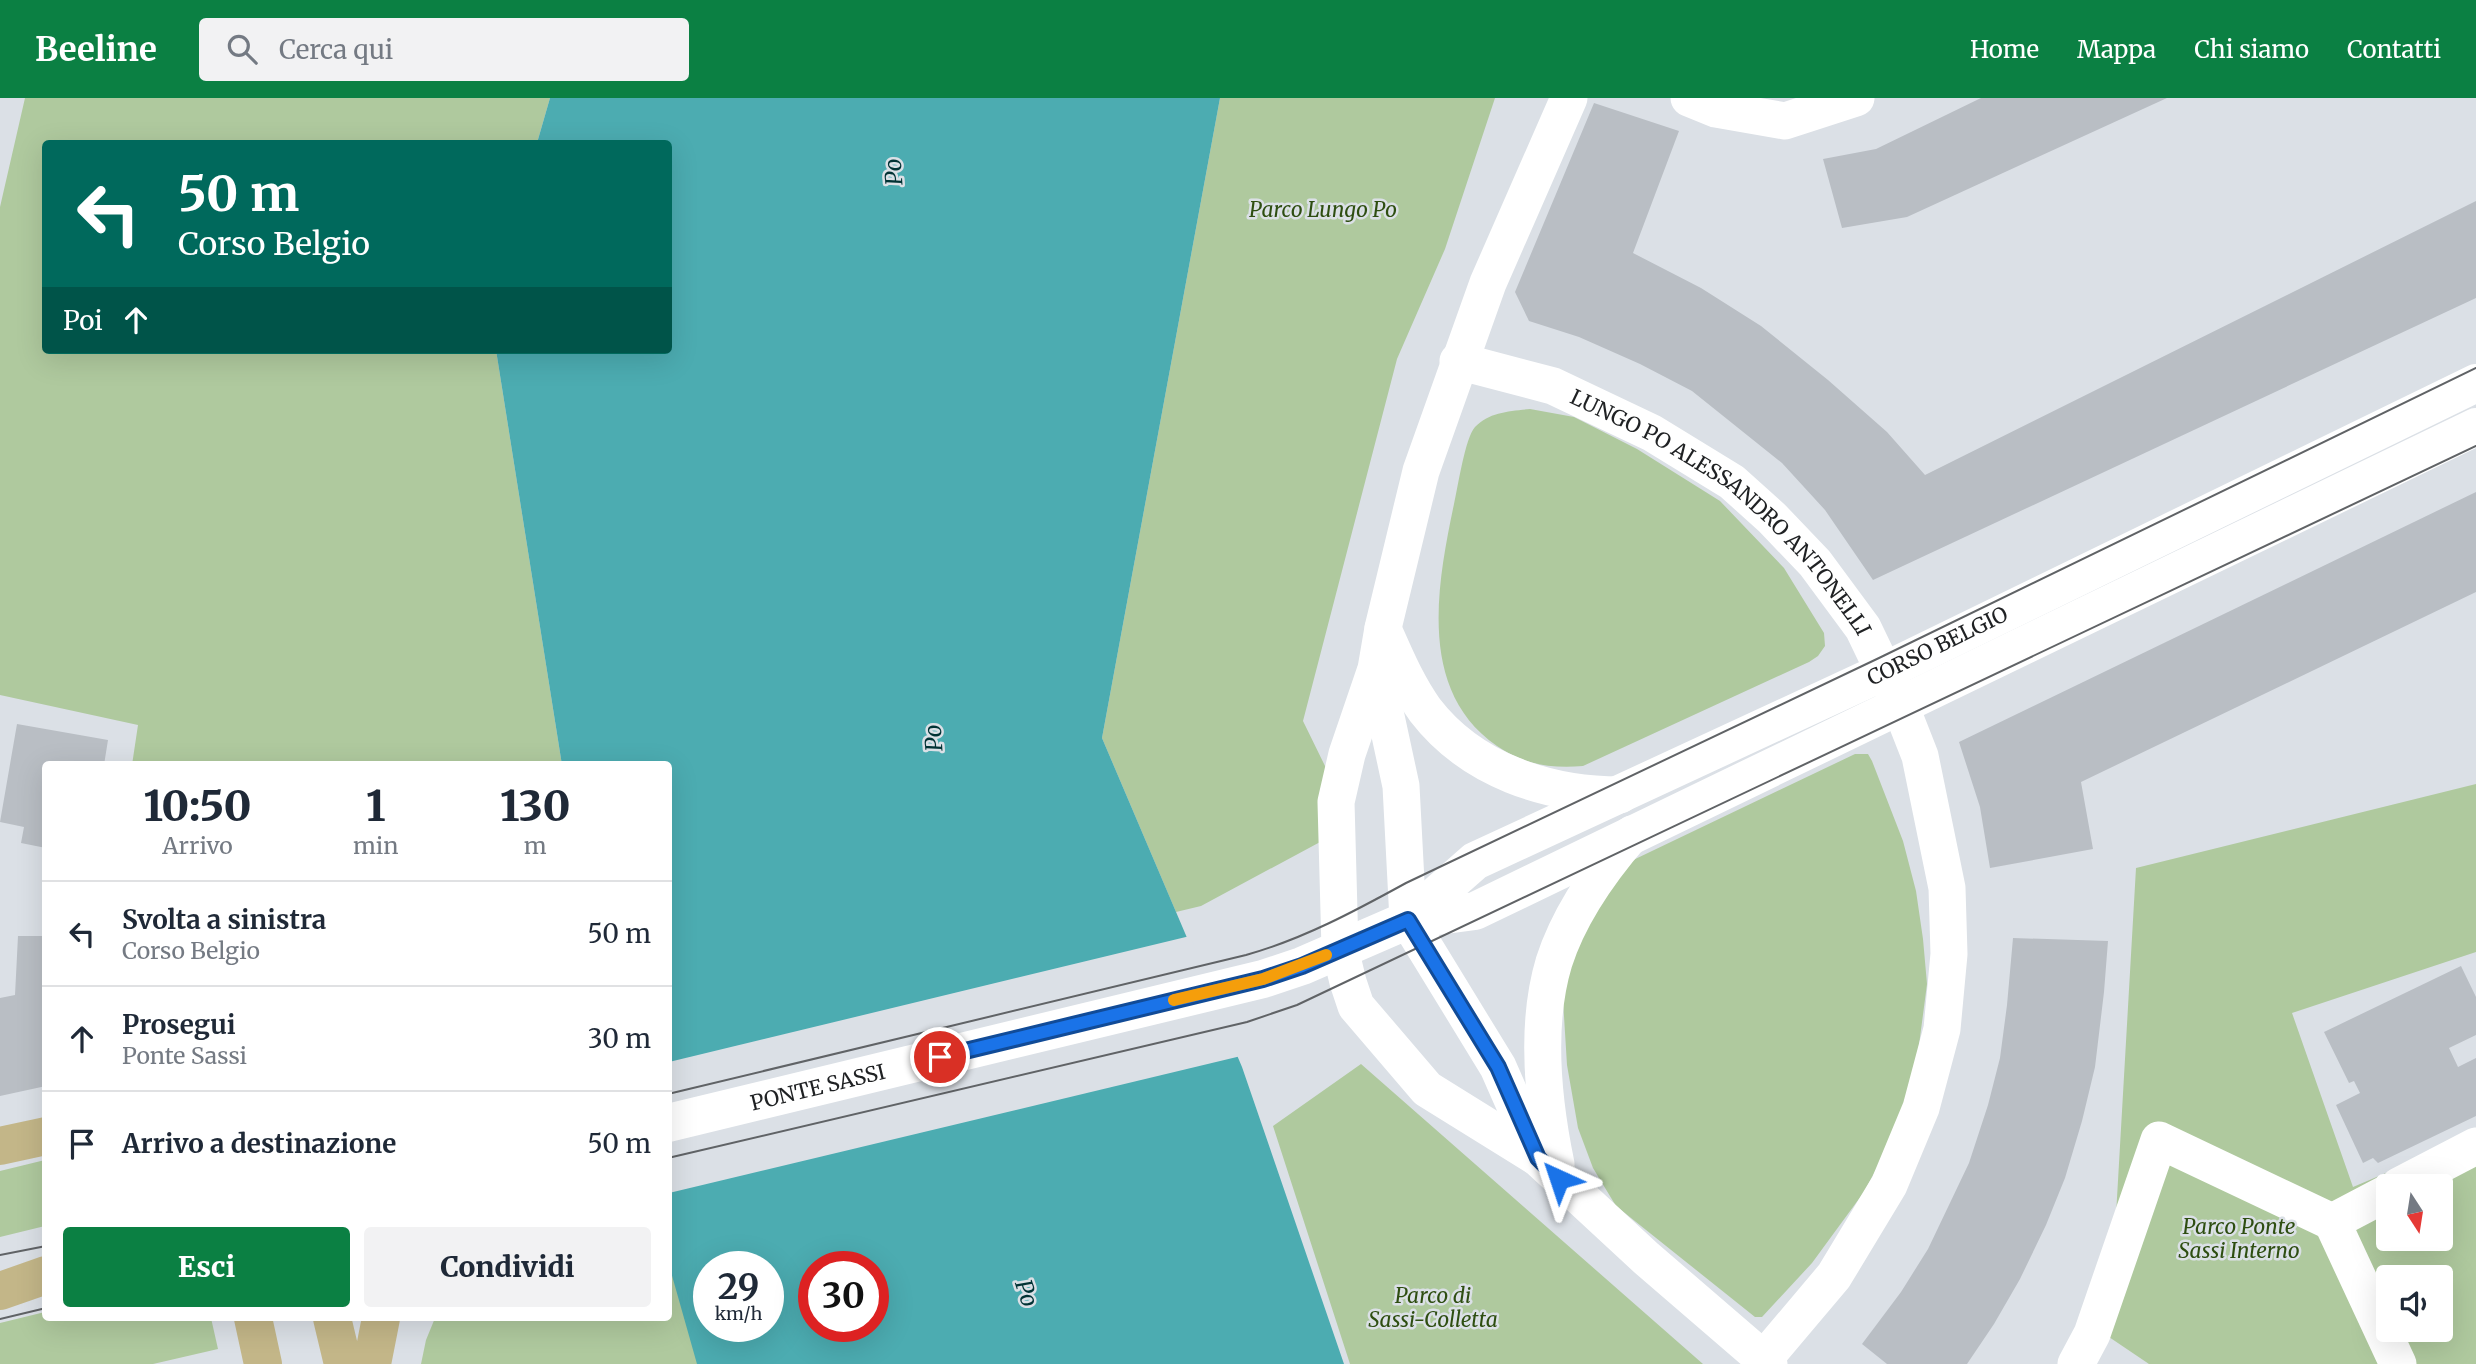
<!DOCTYPE html>
<html lang="it">
<head>
<meta charset="utf-8">
<style>
	:root { --surface:#fff; --page:#f2f2f3; --text:#1f2937; --muted:#747a83; --line:#e0e1e3; --accent:#0b8043 }
	body { margin:0; font-family:Merriweather,serif; background:var(--page); color:var(--text); height:100vh; display:flex; flex-direction:column; font-size:26px; white-space:nowrap }
	* { box-sizing:border-box; margin:0 }
	p { font-size:23px; color:var(--muted) }
	.icon { flex:none; width:38px; height:38px; fill:none; stroke:currentColor; stroke-width:2; stroke-linecap:round; stroke-linejoin:round }
	.map { position:relative; flex:1; overflow:hidden }
	.details { position:absolute; left:42px; top:663px; width:630px; height:560px; display:flex; flex-direction:column; background:var(--surface); border-radius:7px; box-shadow:0 7px 28px #0002 }
	.details>* { flex:none }
	.banner { position:absolute; left:42px; top:42px; width:630px; height:214px; border-radius:7px; box-shadow:0 7px 28px #0002; background:#00695c; color:#fff; overflow:hidden }
	.needle { width:46px; rotate:168deg }
	.fabs { position:absolute; left:2376px; top:1076px; display:grid; gap:14px }
	.fabs a { display:grid; place-items:center; width:77px; height:77px; border-radius:7px; background:var(--surface); box-shadow:0 7px 28px #0002; font-size:35px }
	.speed { position:absolute; left:693px; top:1153px; display:flex; gap:14px; font-size:35px; font-weight:700; text-align:center }
	.speed>* { display:grid; place-content:center; width:91px; height:91px; border-radius:50%; background:var(--surface); box-shadow:0 7px 28px #0002; line-height:1 }
	.speed small { font-size:18px; font-weight:400 }
	.speed .limit { border:10px solid #d22; background:#fff; color:#111 }
	.pin { position:absolute; display:grid; place-items:center; width:60px; height:60px; color:#fff; margin:-30px; border:4px solid #fff; border-radius:50%; box-shadow:0 2px 7px #0007 }
	.me { position:absolute; width:77px; margin:-38px; rotate:318deg; stroke-linejoin:round; filter:drop-shadow(0 0 5px #0008) }
	.turn { display:flex; align-items:center; gap:24px; height:147px; padding:0 21px; font-size:32px }
	.turn .icon { width:91px; height:91px; stroke-width:2.5 }
	.turn b { display:block; font-size:49px; line-height:60px }
	.then { display:flex; align-items:center; height:66px; padding:0 21px; background:#0003; gap:14px; font-size:26px }
	.eta { display:flex; justify-content:space-evenly; align-items:center; height:119px; text-align:center }
	.eta b { font-size:42px; font-weight:800; line-height:49px }
	.action { display:flex; gap:14px; margin-top:auto; padding:14px 21px }
	.action a { flex:1; height:80px; border-radius:7px; background:var(--accent); color:#fff; font-size:28px; font-weight:800; line-height:80px; text-align:center }
	.action a+a { background:var(--page); color:var(--text) }
	ul { padding:0; list-style:none }
	li { display:flex; align-items:center; gap:21px; height:105px; padding:0 21px; border-top:2px solid var(--line) }
	li div { flex:1 }
	li b { display:block; font-size:26px }
	li em { font-style:normal }
	header { display:flex; align-items:center; gap:42px; box-sizing:border-box; height:98px; padding:0 35px; background:var(--accent); color:#fff }
	header strong { font-size:33px }
	nav { display:flex; gap:38px; margin-inline-start:auto; font-size:24px }
	.search { width:490px; height:63px; background:var(--page); display:flex; align-items:center; gap:18px; box-sizing:border-box; padding:0 24px; border-radius:7px; color:var(--muted); font-size:26px }
	.map>svg:first-child { display:block }
</style>
</head>
<body>
<header>
<strong>Beeline</strong>
<div class="search"><svg class="icon" aria-label="search" viewBox="0 0 24 24"><circle cx="10" cy="10" r="6"/><path d="M15 15l6 6"/></svg>Cerca qui</div>
<nav><a>Home</a><a>Mappa</a><a>Chi siamo</a><a>Contatti</a></nav>
</header>
<div class="map">
<svg width="2476" height="1266" viewBox="0 0 2476 1266">
	<rect width="100%" height="100%" fill="#dbe0e6"/>
	<path fill="#afc99e" fill-rule="evenodd" d="M25 0H550L537 45 46 46V252H496L562 667H132L138 627 0 597V109Z
		M1220 0H1495L1445 151 1397 261 1303 623 1326 670 1335 736 1201 808 1176 814 1102 640Z
		M1530 311 1574 319 1637 351 1720 403 1784 470 1824 535 1825 548 1818 558 1809 564 1583 668C1551 671 1523 666 1497 648 1417 593 1437 487 1454 406 1458 389 1465 340 1475 329 1489 314 1510 313 1530 311Z
		M1855 656H1868L1872 663 1903 743 1916 793 1923 841 1927 886 1916 970 1889 1047 1864 1094 1812 1165 1762 1219H1755L1616 1108 1593 1070 1578 1030 1567 967 1563 902 1577 835 1629 764Z
		M2476 686V854L2292 915 2353 1089 2476 1037V1266H2149L2109 1239 2136 770ZM2389 1088H2441V1141H2389ZM2389 1180H2441V1232H2389Z
		M1361 966 1703 1266H1350L1273 1028Z
		M45 1062V1128L0 1139V1073Z
		M669 1101 709 1169V1228L773 1266H421L426 1242 435 1220H668Z
		M45 1214 46 1220H211L218 1251 153 1266H0V1225Z"/>
	<path fill="#4cacb1" fill-rule="evenodd" d="M550 0H1220L1102 640 1242 969 1344 1266H697L669 1167 668 667H562L496 252H668V46L537 45ZM709 1169H768V1228H709ZM814 1169H873V1228H814Z"/>
	<path fill="#dbe0e6" d="M1190 838 1241 958 669 1095V964Z"/>
	<path fill="#b9bec4" d="M1981 0H2167L1907 119 1842 130 1823 61 1876 51Z
		M1594 5 1679 33 1633 155 1701 190 1761 228 1828 282 1887 334 1925 377 2476 103V200L1873 482 1825 412 1782 365 1692 293 1640 266 1579 239 1529 223 1515 194Z
		M2476 394V494L2081 684 2093 751 1990 770 1980 709 1959 644Z
		M17 626 108 642 104 667H46V750L21 745 24 729 0 724Z
		M18 838H46V988L0 998V900L15 897Z
		M2013 840 2108 843 2104 894 2095 969 2082 1023 2065 1080 2046 1127 2020 1181 1994 1226 1967 1266H1887L1862 1246 1901 1194 1928 1151 1969 1065 1988 1007 2000 960 2007 907Z
		M2461 868 2476 899V937L2449 950 2458 969 2476 960V1018L2378 1065 2373 1060 2363 1065 2336 1007 2360 995 2354 983 2349 985 2324 934Z"/>
	<g fill="none" stroke-linecap="round" stroke-linejoin="round">
		<g stroke="#fff" stroke-width="37">
			<path d="M1569 0 1488 185 1421 373 1383 530 1376 571 1347 656 1336 704 1340 851 1348 884 1356 908 1427 991 1538 1060 1646 1160 1769 1266"/>
			<path d="M1689 0 1716 11 1785 23 1856 0"/>
			<path id="s1" d="M1458 263 1553 288 1652 335 1732 384 1772 420 1815 465 1863 530 1900 607 1920 658 1947 790 1949 856 1942 931 1921 1010 1889 1087 1834 1178 1764 1261"/>
			<path d="M1383 531C1395 558 1407 587 1425 612 1471 672 1547 697 1620 697"/>
			<path d="M1376 572 1401 688 1408 822 1498 969 1538 1060"/>
			<path d="M1556 1066C1543 1003 1535 927 1554 864 1569 817 1600 773 1632 736"/>
			<path d="M2399 1088 2476 1048"/>
			<path d="M2332 1124 2398 1266"/>
			<path d="M2332 1124 2389 1094"/>
			<path d="M2076 1266 2092 1236 2159 1042 2332 1124"/>
		</g>
		<g stroke="#fff" stroke-width="38">
			<path d="M1408 822 1475 813 2476 329"/>
			<path id="s2" d="M668 1025 1263 881 1302 868 1408 822 1475 763 1885 573 2476 285"/>
		</g>
		<path stroke="#c3b688" stroke-width="38" d="M0 1048 46 1038
			M0 1193 46 1177
			M253 1220 263 1266
			M332 1220 343 1266
			M372 1266 381 1220"/>
		<path stroke="#606366" stroke-width="2" d="M668 996 1246 857C1303 841 1355 813 1406 785L1879 560 2476 270
			M668 1060 1247 924 1297 907 2476 348
			M0 1157 46 1148
			M0 1221 46 1210"/>
	</g>
	<g fill="none" stroke-linecap="round" stroke-linejoin="round">
		<defs>
			<path id="route" d="M940 959 1263 881 1302 868 1408 822 1498 969 1538 1060 1559 1081"/>
		</defs>
		<use href="#route" stroke="#114b97" stroke-width="18"/>
		<use href="#route" stroke="#1a73e8" stroke-width="12"/>
		<path stroke="#f59e0b" stroke-width="12" d="M1174 902 1263 881 1326 857"/>
	</g>
	<g text-anchor="middle" dominant-baseline="central" stroke-width="5" stroke-linejoin="round" paint-order="stroke">
		<g font-size="21" font-style="italic" fill="#2e4e11" stroke="#dbe0e6">
			<text x="1323" y="111">Parco Lungo Po</text>
			<text x="2239" y="1128">Parco Ponte<tspan x="2239" dy="24">Sassi Interno</tspan></text>
			<text x="1433" y="1197">Parco di<tspan x="1433" dy="24">Sassi-Colletta</tspan></text>
		</g>
		<g font-size="21" fill="#1f2123" stroke="#dbe0e6">
			<text stroke="none"><textPath href="#s1" startOffset="312">LUNGO PO ALESSANDRO ANTONELLI</textPath></text>
			<text stroke="none"><textPath href="#s2" startOffset="1368">CORSO BELGIO</textPath></text>
			<text stroke="none"><textPath href="#s2" startOffset="154">PONTE SASSI</textPath></text>
		</g>
		<g font-size="23" font-style="italic" fill="#013234" stroke="#dbe0e6">
			<text transform="translate(893 74) rotate(-94)">Po</text>
			<text transform="translate(933 640) rotate(-94)">Po</text>
			<text transform="translate(1027 1195) rotate(72)">Po</text>
		</g>
	</g>
</svg>
<div class="fabs">
<a><svg class="needle" viewBox="-14 -14 28 28"><path d="M0-13l5 13h-10z" fill="#e53935"/><path d="M0 13l5-13h-10z" fill="#747a83"/></svg></a>
<a><svg class="icon" aria-label="sound" viewBox="0 0 24 24"><path d="M4 9h4l5-4v14l-5-4H4zM17 9q2 3 0 6"/></svg></a>
</div>
<div class="speed"><div>29<small>km/h</small></div><div class="limit">30</div></div>
<div class="pin" style="left:940px;top:959px;background:#d93025"><svg class="icon" aria-label="arrive" viewBox="0 0 24 24"><path d="M6 21V4h12l-3 4 3 4H6"/></svg></div>
<svg class="me" style="left:1559px;top:1081px" viewBox="-20 -20 40 40"><path d="M0-17L14 15 0 8-14 15z" fill="#1a73e8" stroke="#fff" stroke-width="4"/></svg>
<div class="banner">
<div class="turn"><svg class="icon" aria-label="left" viewBox="0 0 24 24"><path d="M17 20v-9H6M10 6l-5 5 5 5"/></svg><div><b>50 m</b>Corso Belgio</div></div>
<div class="then">Poi<svg class="icon" aria-label="ahead" viewBox="0 0 24 24"><path d="M12 20V5M6 11l6-6 6 6"/></svg></div>
</div>
<section class="details">
<div class="eta">
<div><b>10:50</b><p>Arrivo</p></div>
<div><b>1</b><p>min</p></div>
<div><b>130</b><p>m</p></div>
</div>
<ul>
<li><svg class="icon" aria-label="left" viewBox="0 0 24 24"><path d="M17 20v-9H6M10 6l-5 5 5 5"/></svg><div><b>Svolta a sinistra</b><p>Corso Belgio</p></div><em>50 m</em></li>
<li><svg class="icon" aria-label="ahead" viewBox="0 0 24 24"><path d="M12 20V5M6 11l6-6 6 6"/></svg><div><b>Prosegui</b><p>Ponte Sassi</p></div><em>30 m</em></li>
<li><svg class="icon" aria-label="arrive" viewBox="0 0 24 24"><path d="M6 21V4h12l-3 4 3 4H6"/></svg><div><b>Arrivo a destinazione</b></div><em>50 m</em></li>
</ul>
<div class="action"><a>Esci</a><a>Condividi</a></div>
</section>
</div>
</body>
</html>
